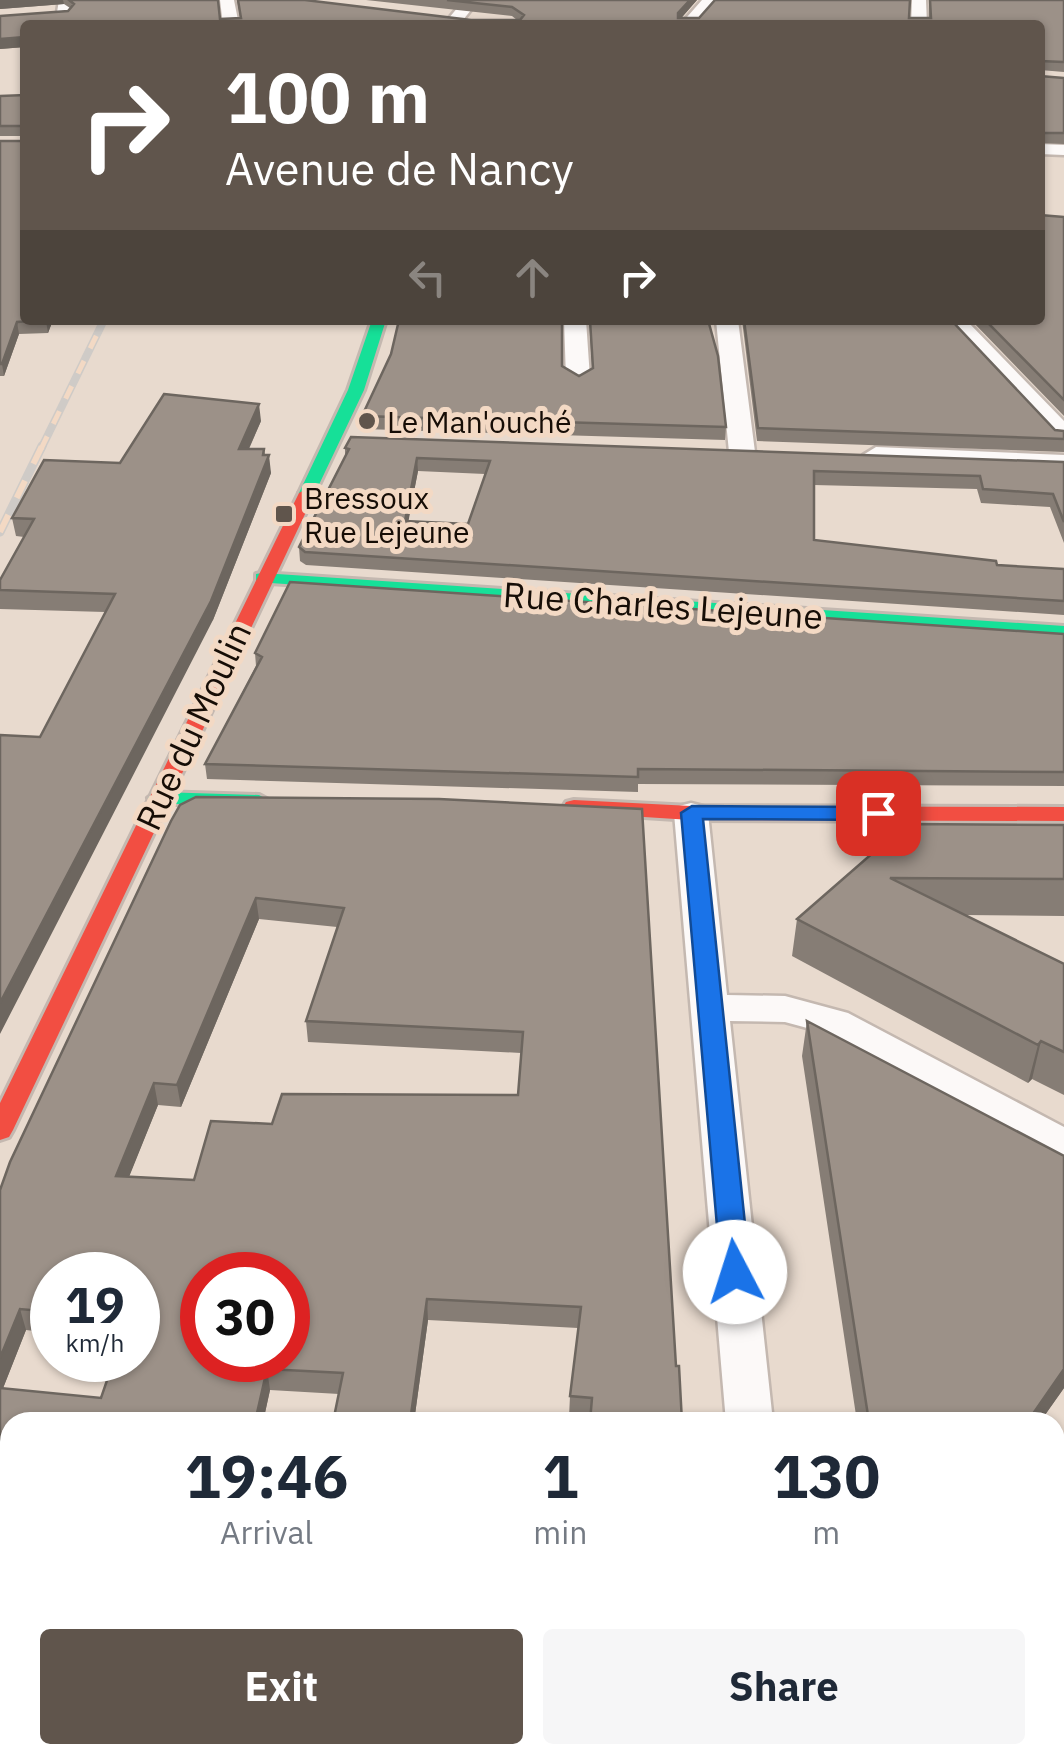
<!DOCTYPE html>
<html lang="en">
<head>
<meta charset="utf-8">
<style>
	:root { --surface:#fff; --page:#f6f6f7; --text:#1f2937; --muted:#747a83; --accent:#60554c }
	body { margin:0; font-family:"IBM Plex Sans",sans-serif; background:var(--page); color:var(--text); height:100vh; display:flex; flex-direction:column; font-size:38px; white-space:nowrap }
	* { box-sizing:border-box; margin:0 }
	p { font-size:32px; color:var(--muted) }
	.icon { flex:none; width:55px; height:55px; fill:none; stroke:currentColor; stroke-width:2; stroke-linecap:round; stroke-linejoin:round }
	.map { position:relative; flex:1; overflow:hidden }
	.drawer { position:absolute; left:0px; top:1412px; width:1065px; height:352px; display:flex; flex-direction:column; background:var(--surface); border-radius:30px 30px 0 0; box-shadow:0 2px 8px #0004 }
	.drawer>* { flex:none }
	.banner { position:absolute; left:20px; top:20px; width:1025px; height:305px; border-radius:10px; box-shadow:0 2px 8px #0004; background:#60554c; color:#fff; overflow:hidden }
	.speed { position:absolute; left:30px; top:1252px; display:flex; gap:20px; font-size:50px; font-weight:700; text-align:center }
	.speed>* { display:grid; place-content:center; width:130px; height:130px; border-radius:50%; background:var(--surface); box-shadow:0 2px 8px #0004; line-height:1 }
	.speed small { font-size:25px; font-weight:400 }
	.speed .limit { border:15px solid #d22; background:#fff; color:#111 }
	.pin { position:absolute; display:grid; place-items:center; width:85px; height:85px; color:#fff; margin:-42px; border-radius:20px; box-shadow:0 5px 15px #0006 }
	.me { position:absolute; width:110px; margin:-55px; rotate:355deg; stroke-linejoin:round; filter:drop-shadow(0 0 8px #0008) }
	.turn { display:flex; align-items:center; gap:35px; height:210px; padding:0 40px; font-size:45px }
	.turn .icon { width:130px; height:130px; stroke-width:2.5 }
	.turn b { display:block; font-size:70px; line-height:85px }
	.lanes { display:flex; align-items:center; height:95px; padding:0 40px; background:#0003; justify-content:center; gap:50px; direction:ltr }
	.lanes .off { opacity:.35 }
	.eta { display:flex; justify-content:space-evenly; align-items:center; height:170px; text-align:center }
	.eta b { font-size:60px; font-weight:700; line-height:70px }
	.button { display:flex; gap:20px; margin-top:auto; padding:20px 40px }
	.button a { flex:1; height:115px; border-radius:10px; background:var(--accent); color:#fff; font-size:40px; font-weight:700; line-height:115px; text-align:center }
	.button a+a { background:var(--page); color:var(--text) }
	.map>svg:first-child { display:block }
</style>
</head>
<body>
<div class="map">
<svg width="1064" height="1763" viewBox="0 0 1064 1763">
	<rect width="100%" height="100%" fill="#e8dace"/>
	<g fill="none" stroke-linecap="round" stroke-linejoin="round">
		<defs>
			<path id="street" d="M59 0H73L71 25H55Z
				M220 0H234L239 25H223Z
				M464 0H479L459 25H443Z
				M702 0H717L696 25H680Z
				M912 0H926L927 25H911Z
				M1040 144 1064 145V155L1040 154Z
				M564 320H586L590 378 586 383 578 385 566 378Z
				M716 320H738L755 452 742 460 729 452Z
				M943 320H966L1064 421V442L1055 440Z
				M876 447 1064 455V471L867 460 863 455Z
				M691 803 703 806 708 813 727 995 785 996 848 1013 1064 1127V1161L822 1032 785 1022 730 1021 773 1422H726L674 813 679 806Z
				M753 1755H809L810 1763H754Z"/>
			<path id="fast" d="M372 320H386L364 390 315 493 307 498 301 497 299 493 348 390Z
				M262 573 1064 626V638L256 582V574Z
				M159 792 259 795 270 801 259 807 151 803 148 798Z"/>
			<path id="jam" d="M307 488 315 493 13 1130 9 1137 0 1140V1103L299 493Z
				M574 800 691 806 1064 807V821L691 820 566 812 563 807 566 802Z"/>
		</defs>
		<use href="#street" stroke="#c4b8b0" stroke-width="5"/>
		<use href="#fast" stroke="#c4b8b0" stroke-width="6"/>
		<use href="#jam" stroke="#c4b8b0" stroke-width="6"/>
		<use href="#street" fill="#fcf9f8" fill-rule="evenodd"/>
		<use href="#fast" fill="#16e098" fill-rule="evenodd"/>
		<use href="#jam" fill="#f24e42" fill-rule="evenodd"/>
		<defs>
			<path id="rail-far1" d="M41 449 104 320"/>
			<path id="rail" d="M0 532 42 446"/>
		</defs>
		<use href="#rail-far1" stroke="#cfcbc7" stroke-width="8"/>
		<use href="#rail" stroke="#cfcbc7" stroke-width="9"/>
		<use href="#rail-far1" stroke="#f3d9c4" stroke-width="5" stroke-dasharray="14" stroke-linecap="butt"/>
		<use href="#rail" stroke="#f3d9c4" stroke-width="6" stroke-dasharray="19" stroke-linecap="butt"/>
	</g>
	<path fill="#867d75" fill-rule="evenodd" d="M0 0H218L220 19 240 18 237 0H305L471 20H517L512 16 366 0H697L681 18H699L715 0H910L909 18H929V0H1064V72L1040 70V25H25V47L0 49V16L68 11 70 8 64 4 0 9Z
		M1040 76 1064 78V144L1040 143Z
		M25 95V136H0V96Z
		M0 141 25 320H53L48 333 19 334 4 376H0Z
		M1064 217V416L971 320H1040Z
		M589 320H708L726 427 725 440 363 429 362 416 391 354 562 366 579 376 592 369Z
		M742 320H951L1055 430 1064 431V452L757 441Z
		M261 421 249 449 265 455 271 473 213 620 40 737 105 612 0 609V580L24 537 16 536 12 518Z
		M345 448 1064 462V543L1050 507 981 503 977 489 814 485V540L997 565 1064 569V615L306 565 300 561 299 547 345 456ZM418 471 485 474 468 524 408 521Z
		M1064 634V786L638 784V792L207 779 205 764 256 666 255 653Z
		M642 809 590 1419 569 1417 570 1396 578 1328 428 1320 414 1422H333L339 1394 270 1390 263 1422H10V1503L0 1502V1190L171 821ZM259 919 337 927 306 1021 308 1042 521 1053 518 1095 272 1124 194 1180 129 1176 158 1105 181 1107ZM52 1275H138V1360L101 1398 3 1388 26 1330 52 1333Z
		M906 824 1064 825V916L965 915 1064 964V1095L1032 1079 1028 1083 792 956 797 919Z
		M807 1021 1064 1156V1388L1040 1422H857L802 1056Z
		M0 1563H10V1623L0 1622Z
		M902 1755H1055L1064 1763H903Z"/>
	<path fill="#6d665f" d="M0 0H63L64 4 0 9Z
		M690 0H697L677 23 678 13Z
		M25 37V47L0 49V39Z
		M46 320H53L48 333 46 321Z
		M17 322 19 334 4 376 2 364Z
		M259 404 261 421 241 466 239 449Z
		M264 449 266 463 269 455 271 473 213 620 0 1034V1003Z
		M417 458 418 471 406 534 405 521Z
		M256 898 259 919 181 1107 177 1085Z
		M1041 1041 1032 1079 1028 1083 1038 1045Z
		M154 1083 158 1105 121 1197 116 1176Z
		M427 1299 428 1320 414 1422H410Z
		M20 1309 26 1330 0 1396V1358Z
		M267 1369 270 1390 263 1422H255Z
		M1064 1369V1388L1040 1422H1029L1030 1418Z"/>
	<path fill="#9c9188" stroke="#6d665f" stroke-width="2.5" fill-rule="evenodd" d="M69 0H218L220 19 241 18 238 0H305L471 20H520L524 15 512 7 447 0H690L678 13V18H699L715 0H910L909 18H931L930 0H1064V62L1040 61V25H25V37L0 39V16L68 11 74 4Z
		M1040 76 1064 78V133H1040Z
		M25 95V126H0V96Z
		M0 141H25V320H46L17 322 2 364H0Z
		M1040 215 1064 217V400L985 320H1040Z
		M399 320H562V366L579 376 593 368 590 320H708L718 356 726 427 362 416 391 354Z
		M744 320H951L1055 430 1064 431V439L758 428Z
		M164 394 259 404 239 449H264L263 455H269L211 601 0 1003V735L40 737 115 594 0 590V580L34 519 12 518 44 460 120 463Z
		M351 437 1064 462V522L1053 494 983 489 980 476 814 471V540L996 561 997 565 1064 569V601L305 552 299 547 349 449 345 448ZM417 458 490 461 468 524 405 521Z
		M290 582 1064 634V772L638 769V777L205 764 262 657 255 653Z
		M196 797 439 799 642 809 676 1366H679L682 1422H590L592 1398 570 1396 581 1307 427 1299 410 1422H333L343 1373 267 1369 255 1422H10V1483L0 1482V1388L101 1398 114 1360H138V1275H52V1312L20 1309 0 1358V1190L10 1162 171 821 180 805ZM256 898 344 908 306 1021 523 1032 518 1095 282 1094 272 1124 211 1121 194 1180 116 1176 154 1083 177 1085ZM202 1275H288V1360H202Z
		M906 824 1064 825V879L890 878 1064 964V1052L1041 1041 1038 1045 797 919Z
		M807 1021 1064 1156V1369L1030 1418 1038 1422H869Z
		M1055 1433 1064 1438V1763H926V1759L917 1760 916 1755H1055Z
		M0 1563H10V1603L0 1602Z
		M202 1755H454L453 1763H200Z
		M607 1755H701V1763H606Z"/>
	<path fill="#1a73e8" stroke="#114b97" stroke-width="2.5" d="M692 806 878 807 889 813 878 820 703 819 750 1272 745 1280 735 1283 725 1280 721 1272 681 813Z"/>
	<g fill="#60554c" stroke="#f3d9c4" stroke-width="4">
		<circle cx="367" cy="421" r="10"/>
		<rect x="274" y="504" width="20" height="20" rx="5"/>
	</g>
	<g text-anchor="middle" dominant-baseline="central" stroke-width="10" stroke-linejoin="round" paint-order="stroke">
		<g font-size="30" fill="#160d06" stroke="#f3d9c4" text-anchor="start">
			<text x="387" y="421">Le Man'ouché</text>
			<text x="304" y="497">Bressoux<tspan x="304" dy="34">Rue Lejeune</tspan></text>
		</g>
		<g font-size="35" fill="#160d06" stroke="#f3d9c4">
			<text transform="translate(663 605) rotate(4)">Rue Charles Lejeune</text>
			<text transform="translate(193 726) rotate(-65)">Rue du Moulin</text>
		</g>
	</g>
</svg>
<div class="speed"><div>19<small>km/h</small></div><div class="limit">30</div></div>
<div class="pin" style="left:878px;top:813px;background:#d93025"><svg class="icon" aria-label="arrive" viewBox="0 0 24 24"><path d="M6 21V4h12l-3 4 3 4H6"/></svg></div>
<svg class="me" style="left:735px;top:1272px" viewBox="-20 -20 40 40"><circle r="19" fill="#fff"/><path d="M0-13L10 11 0 6-10 11z" fill="#1a73e8"/></svg>
<div class="banner">
<div class="turn"><svg class="icon" aria-label="right" viewBox="0 0 24 24"><path d="M7 20v-9h11M14 6l5 5-5 5"/></svg><div><b>100 m</b>Avenue de Nancy</div></div>
<div class="lanes"><svg class="icon off" aria-label="left" viewBox="0 0 24 24"><path d="M17 20v-9H6M10 6l-5 5 5 5"/></svg><svg class="icon off" aria-label="ahead" viewBox="0 0 24 24"><path d="M12 20V5M6 11l6-6 6 6"/></svg><svg class="icon" aria-label="right" viewBox="0 0 24 24"><path d="M7 20v-9h11M14 6l5 5-5 5"/></svg></div>
</div>
<section class="drawer">
<div class="eta">
<div><b>19:46</b><p>Arrival</p></div>
<div><b>1</b><p>min</p></div>
<div><b>130</b><p>m</p></div>
</div>
<div class="button"><a>Exit</a><a>Share</a></div>
</section>
</div>
</body>
</html>
